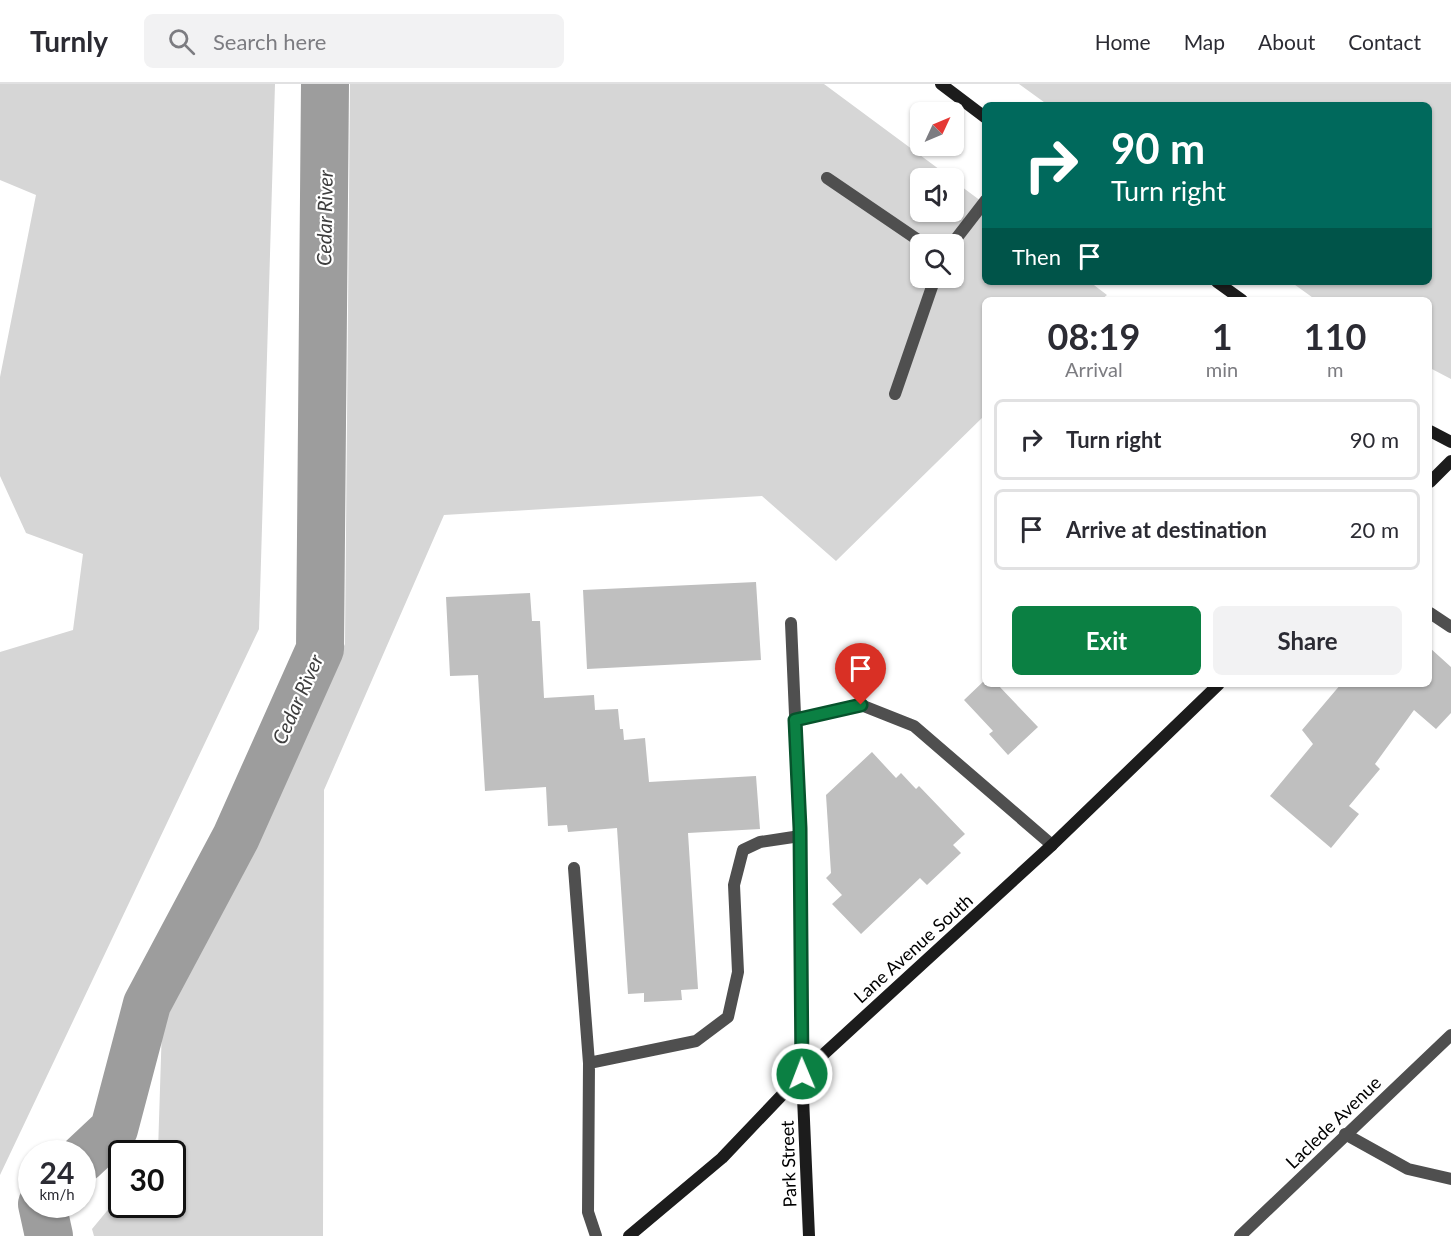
<!DOCTYPE html>
<html lang="en">
<head>
<meta charset="utf-8">
<style>
	:root { --surface:#fff; --page:#f2f2f3; --text:#2b2b33; --muted:#7c7c81; --line:#e1e1e2; --accent:#0b8043 }
	body { margin:0; font-family:Lato,sans-serif; background:var(--page); color:var(--text); height:100vh; display:flex; flex-direction:column; font-size:22px; white-space:nowrap }
	* { box-sizing:border-box; margin:0 }
	p { font-size:20px; color:var(--muted) }
	.icon { flex:none; width:33px; height:33px; fill:none; stroke:currentColor; stroke-width:2; stroke-linecap:round; stroke-linejoin:round }
	.map { position:relative; flex:1; overflow:hidden }
	.details { position:absolute; left:982px; top:213px; width:450px; height:390px; display:flex; flex-direction:column; background:var(--surface); border-radius:9px; box-shadow:0 2px 4px #0004 }
	.details>* { flex:none }
	.hud { position:absolute; left:982px; top:18px; width:450px; height:183px; border-radius:9px; box-shadow:0 2px 4px #0004; background:#00695c; color:#fff; overflow:hidden }
	.needle { width:39px; rotate:46deg }
	.tools { position:absolute; left:910px; top:18px; display:grid; gap:12px }
	.tools a { display:grid; place-items:center; width:54px; height:54px; border-radius:9px; background:var(--surface); box-shadow:0 2px 4px #0004; font-size:30px }
	.speed { position:absolute; left:18px; top:1056px; display:flex; gap:12px; font-size:30px; font-weight:700; text-align:center }
	.speed>* { display:grid; place-content:center; width:78px; height:78px; border-radius:50%; background:var(--surface); box-shadow:0 2px 4px #0004; line-height:1 }
	.speed small { font-size:15px; font-weight:400 }
	.speed .limit { border:3px solid #111; border-radius:9px; background:#fff; color:#111 }
	.pin { position:absolute; display:grid; place-items:center; width:51px; height:51px; color:#fff; margin:-62px -26px; border-radius:50% 50% 50% 0; rotate:-45deg; box-shadow:0 0 6px #0007 }
	.pin .icon { rotate:45deg }
	.me { position:absolute; width:66px; margin:-33px; rotate:359deg; stroke-linejoin:round; filter:drop-shadow(0 0 4px #0008) }
	.turn { display:flex; align-items:center; gap:21px; height:126px; padding:0 30px; font-size:27px }
	.turn .icon { width:78px; height:78px; stroke-width:2.5 }
	.turn b { display:block; font-size:42px; line-height:51px }
	.then { display:flex; align-items:center; height:57px; padding:0 30px; background:#0003; gap:12px; font-size:22px }
	.eta { display:flex; justify-content:space-evenly; align-items:center; height:102px; text-align:center }
	.eta b { font-size:36px; font-weight:700; line-height:42px }
	.button { display:flex; gap:12px; margin-top:auto; padding:12px 30px }
	.button a { flex:1; height:69px; border-radius:9px; background:var(--accent); color:#fff; font-size:24px; font-weight:700; line-height:69px; text-align:center }
	.button a+a { background:var(--page); color:var(--text) }
	ul { padding:0; list-style:none }
	li { display:flex; align-items:center; gap:18px; height:81px; margin:0 12px 9px; padding:0 18px; border:3px solid var(--line); border-radius:9px }
	li div { flex:1 }
	li b { display:block; font-size:22px }
	li em { font-style:normal }
	header { display:flex; align-items:center; gap:36px; box-sizing:border-box; height:84px; padding:0 30px; background:var(--surface); border-bottom:2px solid var(--line) }
	header strong { font-size:28px }
	nav { display:flex; gap:33px; margin-inline-start:auto; font-size:21px }
	.search { width:420px; height:54px; background:var(--page); display:flex; align-items:center; gap:15px; box-sizing:border-box; padding:0 21px; border-radius:9px; color:var(--muted); font-size:22px }
	.map>svg:first-child { display:block }
</style>
</head>
<body>
<header>
<strong>Turnly</strong>
<div class="search"><svg class="icon" aria-label="search" viewBox="0 0 24 24"><circle cx="10" cy="10" r="6"/><path d="M15 15l6 6"/></svg>Search here</div>
<nav><a>Home</a><a>Map</a><a>About</a><a>Contact</a></nav>
</header>
<div class="map">
<svg width="1451" height="1152" viewBox="0 0 1451 1152">
	<rect width="100%" height="100%" fill="#fff"/>
	<path fill="#d6d6d6" fill-rule="evenodd" d="M0 0H275L259 545 0 1091V568L73 546 83 470 26 449 0 392V293L36 111 0 96Z
		M350 0H824L951 94H921V128H954V97L985 120 986 198H1090L1107 211 1101 216H986L985 331 836 477 762 412 444 431 324 706 323 1152H94L92 1145 121 1110 122 1120H172V1070L156 1069 158 1067 162 942 345 560ZM921 160H954V194H921Z
		M1019 0H1451V295L1430 284V216H1316L1291 198H1430V21H1048Z"/>
	<g fill="none" stroke-linecap="round" stroke-linejoin="round">
		<path stroke="#9d9d9d" stroke-width="48" d="M82 1075 114 1045 147 920 236 753 320 565 325 0
			M42 1120 49 1152"/>
	</g>
	<path fill="#bfbfbf" d="M756 498 761 576 587 585 583 506Z
		M530 509 532 537H540L544 614 594 611 595 626 618 625 620 645H623L624 656 645 654 649 698 756 692 760 745 688 749 698 905 681 906 682 916 644 918V909L628 910 617 744 568 748 567 741 548 742 546 703 485 707 478 591 450 592 446 513Z
		M1430 564 1451 583V629L1436 645 1414 626 1375 680 1380 685 1349 722 1359 730 1331 764 1270 712 1313 660 1302 646 1341 600H1430Z
		M986 595V600H997L1038 643 1008 671 989 650 993 647 964 616Z
		M872 668 896 694 901 689 916 705 919 702 965 750 953 761 961 769 927 801 920 794 861 850 832 820 842 811 826 794 831 789 826 711Z"/>
	<g fill="none" stroke-linecap="round" stroke-linejoin="round">
		<path stroke="#4f4f4f" stroke-width="12" d="M827 94 924 160
			M952 160 986 116
			M895 310 935 194
			M1430 529 1451 543
			M795 636 861 621 914 642 1052 761
			M574 784 589 979 588 1128 596 1152
			M589 979 696 957 728 933 738 888 734 801 743 766 760 758 800 752
			M1345 1050 1408 1085 1451 1095"/>
		<path stroke="#4f4f4f" stroke-width="12" d="M791 539 800 745 802 990
			M1240 1152 1451 951"/>
		<path stroke="#1c1c1c" stroke-width="12" d="M941 0 986 34
			M1217 198 1242 216
			M1430 347 1451 358
			M1430 398 1451 377
			M802 990 809 1152
			M629 1152 722 1074 802 990 1052 761 1219 600"/>
	</g>
	<g fill="none" stroke-linecap="round" stroke-linejoin="round">
		<defs>
			<path id="route" d="M802 990 800 744 795 636 861 621"/>
		</defs>
		<use href="#route" stroke="#07532c" stroke-width="15"/>
		<use href="#route" stroke="#0b8043" stroke-width="10"/>
	</g>
	<g text-anchor="middle" dominant-baseline="central" stroke-width="4.5" stroke-linejoin="round" paint-order="stroke">
		<g font-size="18" fill="#000" stroke="#fff">
			<text transform="translate(913 864) rotate(-42)">Lane Avenue South</text>
			<text transform="translate(1333 1038) rotate(-44)">Laclede Avenue</text>
			<text transform="translate(788 1080) rotate(-92)">Park Street</text>
		</g>
		<g font-size="20" font-style="italic" fill="#3e3e3e" stroke="#fff">
			<text transform="translate(324 134) rotate(-89)">Cedar River</text>
			<text transform="translate(297 615) rotate(-66)">Cedar River</text>
		</g>
	</g>
</svg>
<div class="tools">
<a><svg class="needle" viewBox="-14 -14 28 28"><path d="M0-13l5 13h-10z" fill="#e53935"/><path d="M0 13l5-13h-10z" fill="#7c7c81"/></svg></a>
<a><svg class="icon" aria-label="sound" viewBox="0 0 24 24"><path d="M4 9h4l5-4v14l-5-4H4zM17 9q2 3 0 6"/></svg></a>
<a><svg class="icon" aria-label="search" viewBox="0 0 24 24"><circle cx="10" cy="10" r="6"/><path d="M15 15l6 6"/></svg></a>
</div>
<div class="speed"><div>24<small>km/h</small></div><div class="limit">30</div></div>
<div class="pin" style="left:861px;top:621px;background:#d93025"><svg class="icon" aria-label="arrive" viewBox="0 0 24 24"><path d="M6 21V4h12l-3 4 3 4H6"/></svg></div>
<svg class="me" style="left:802px;top:990px" viewBox="-20 -20 40 40"><circle r="17" fill="#0b8043" stroke="#fff" stroke-width="3"/><path d="M0-11L8 9 0 5-8 9z" fill="#fff"/></svg>
<div class="hud">
<div class="turn"><svg class="icon" aria-label="right" viewBox="0 0 24 24"><path d="M7 20v-9h11M14 6l5 5-5 5"/></svg><div><b>90 m</b>Turn right</div></div>
<div class="then">Then<svg class="icon" aria-label="arrive" viewBox="0 0 24 24"><path d="M6 21V4h12l-3 4 3 4H6"/></svg></div>
</div>
<section class="details">
<div class="eta">
<div><b>08:19</b><p>Arrival</p></div>
<div><b>1</b><p>min</p></div>
<div><b>110</b><p>m</p></div>
</div>
<ul>
<li><svg class="icon" aria-label="right" viewBox="0 0 24 24"><path d="M7 20v-9h11M14 6l5 5-5 5"/></svg><div><b>Turn right</b></div><em>90 m</em></li>
<li><svg class="icon" aria-label="arrive" viewBox="0 0 24 24"><path d="M6 21V4h12l-3 4 3 4H6"/></svg><div><b>Arrive at destination</b></div><em>20 m</em></li>
</ul>
<div class="button"><a>Exit</a><a>Share</a></div>
</section>
</div>
</body>
</html>
